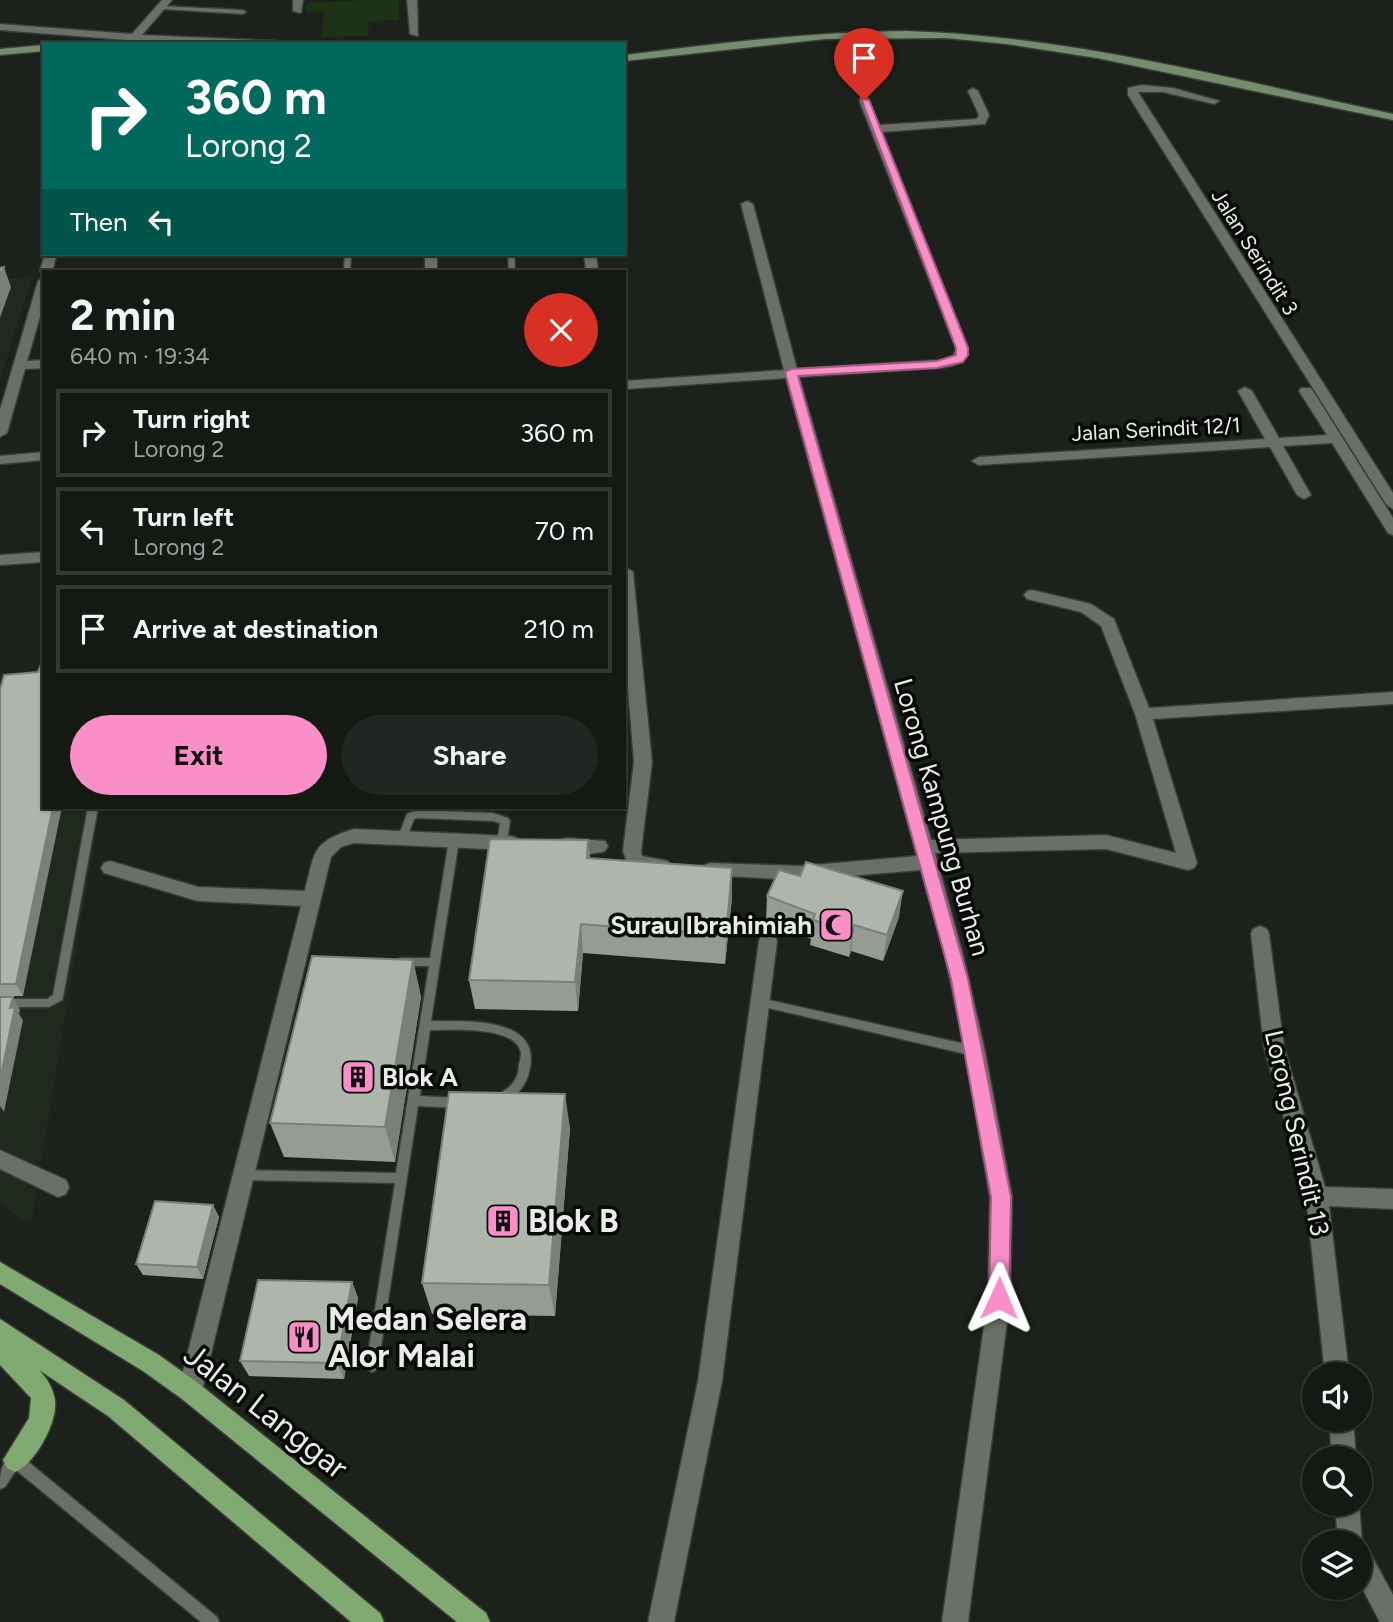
<!DOCTYPE html>
<html lang="en">
<head>
<meta charset="utf-8">
<style>
	:root { --surface:#151914; --page:#222622; --text:#f1f3f6; --muted:#9da0a0; --line:#343834; --accent:#fa8fc8 }
	body { margin:0; font-family:Figtree,sans-serif; background:var(--page); color:var(--text); height:100vh; display:flex; flex-direction:column; font-size:26px; white-space:nowrap }
	* { box-sizing:border-box; margin:0 }
	p { font-size:23px; color:var(--muted) }
	.icon { flex:none; width:38px; height:38px; fill:none; stroke:currentColor; stroke-width:2; stroke-linecap:round; stroke-linejoin:round }
	.map { position:relative; flex:1; overflow:hidden }
	.drawer { position:absolute; left:42px; top:270px; width:584px; height:539px; display:flex; flex-direction:column; background:var(--surface); border-radius:0px; box-shadow:0 2px 5px #0004,0 0 0 2px var(--line) }
	.drawer>* { flex:none }
	.banner { position:absolute; left:42px; top:42px; width:584px; height:214px; border-radius:0px; box-shadow:0 2px 5px #0004,0 0 0 2px var(--line); background:#00695c; color:#fff; overflow:hidden }
	.controls { position:absolute; left:1302px; top:1362px; display:grid; gap:14px }
	.controls a { display:grid; place-items:center; width:70px; height:70px; border-radius:50%; background:var(--surface); box-shadow:0 2px 5px #0004,0 0 0 2px var(--line); font-size:35px }
	.pin { position:absolute; display:grid; place-items:center; width:60px; height:60px; color:#fff; margin:-72px -30px; border-radius:50% 50% 50% 0; rotate:-45deg; box-shadow:0 0 7px #0007 }
	.pin .icon { rotate:45deg }
	.me { position:absolute; width:77px; margin:-38px; rotate:1deg; stroke-linejoin:round; filter:drop-shadow(0 0 5px #0008) }
	.turn { display:flex; align-items:center; gap:24px; height:147px; padding:0 28px; font-size:32px }
	.turn .icon { width:91px; height:91px; stroke-width:2.5 }
	.turn b { display:block; font-size:49px; line-height:60px }
	.then { display:flex; align-items:center; height:66px; padding:0 28px; background:#0003; gap:14px; font-size:26px }
	.round { display:grid; place-items:center; flex:none; width:74px; height:74px; border-radius:37px; background:var(--page) }
	.head { display:flex; align-items:center; justify-content:space-between; height:119px; padding:0 28px }
	h1 { font-size:42px; font-weight:700; line-height:52px }
	.primary-button { display:flex; gap:14px; margin-top:auto; padding:14px 28px }
	.primary-button a { flex:1; height:80px; border-radius:42px; background:var(--accent); color:#111; font-size:28px; font-weight:700; line-height:80px; text-align:center }
	.primary-button a+a { background:var(--page); color:var(--text) }
	ul { padding:0; list-style:none }
	li { display:flex; align-items:center; gap:21px; height:88px; margin:0 14px 10px; padding:0 14px; border:4px solid var(--line); border-radius:0px }
	li div { flex:1 }
	li b { display:block; font-size:26px }
	li em { font-style:normal }
	.map>svg:first-child { display:block }
</style>
</head>
<body>
<div class="map">
<svg width="1393" height="1622" viewBox="0 0 1393 1622">
	<rect width="100%" height="100%" fill="#1c211b"/>
	<path fill="#20291d" d="M32 277 0 381V279Z
		M44 672V807H100L31 1224 0 1205V675Z"/>
	<path fill="#1e3216" d="M364 0H399V20L369 21 368 36 322 37 324 11 306 12 307 3Z"/>
	<g fill="none" stroke-linecap="round" stroke-linejoin="round">
		<defs>
			<path id="lane" d="M161 6 243 10 246 12 243 14 163 9 160 7Z
				M345 254H351L350 271H344Z
				M508 254H514L515 271H509Z
				M88 807H98L63 997 62 1000 49 1007H0V999H47L53 995Z
				M417 810 493 813 508 818 510 821 507 843 505 846H499L497 843 500 823 493 821 418 818 414 819 406 840H400L398 837 407 814Z
				M454 836 457 837 459 840 431 1021C466 1021 544 1016 529 1072 525 1088 516 1097 501 1103L497 1101 495 1098C501 1091 510 1089 515 1080 518 1075 519 1069 519 1064 520 1063 521 1054 521 1053 516 1025 450 1030 430 1030L420 1096 458 1098 462 1100 464 1103 462 1106 458 1108 418 1106 378 1366 376 1370 372 1372 368 1370 366 1366 395 1183 244 1180 240 1179 238 1175 240 1171 244 1170 396 1173 429 966H402L398 965 397 962 398 959 402 958H430L449 840 451 837Z
				M760 998 974 1046 978 1048 979 1051 978 1054 974 1056 760 1006 756 1005 755 1002 756 999Z
				M15 1453 20 1455 217 1617 219 1622H201L16 1470 5 1487 0 1489C0 1474 0 1461 15 1453Z"/>
			<path id="street" d="M162 0H172L142 35 276 41 281 44 165 43 0 30V24L132 34Z
				M293 0H303L301 13 293 11Z
				M407 0H417L418 36 410 34Z
				M1142 85 1173 88 1219 101 1214 104 1163 92H1138L1393 493V509L1386 504 1128 95V88Z
				M973 88 978 91 989 115 985 124 882 132 968 348C967 361 958 365 946 367L799 377 931 840 1106 835 1176 853 1135 714 1101 626 1081 612 1027 599 1024 595 1027 591 1032 590 1091 604 1114 619 1149 708 1393 692V704L1153 719 1197 863 1194 868 1188 870 1106 849 935 853 963 955 985 1051 1012 1197 1010 1298 968 1622H942L988 1298 990 1197 965 1051 945 955 921 870 801 880 704 875 701 870 704 865 710 863 801 866 917 856 786 378 625 389V381L784 370 741 204 747 201 753 204 797 369 942 360 953 357 956 348 859 100 868 98 879 125 977 119 979 115 968 91Z
				M45 254H57L52 271H44V274L40 271Z
				M425 254H437V271H425Z
				M584 254H596L598 271H586Z
				M44 277V303L27 361 44 360V368L25 369 7 433 0 437V410L38 281Z
				M1245 387 1252 391 1279 438 1327 435 1299 391 1301 388H1311L1393 518V535L1388 533 1332 443 1283 446 1311 495 1304 499 1297 495 1270 447 979 465 972 461 979 457 1265 439 1238 391Z
				M44 452V460L0 464V456Z
				M44 552V562L0 565V555Z
				M625 567 633 572 652 762 641 851 642 856 668 861 671 866 668 871C654 876 641 870 628 865L623 851 634 762 625 653Z
				M354 829 511 836 517 838 520 843 517 848 511 850 354 843 341 847 331 857 202 1391 198 1399 190 1403 182 1399 178 1391 301 906 198 901 104 873 101 868 104 863 110 861 198 887 305 891C315 851 312 842 354 829Z
				M567 838 605 841 608 846 605 851C593 855 573 854 561 850L558 845 561 840Z
				M1260 926 1267 929 1269 934 1284 1047 1325 1187 1393 1189V1209L1329 1206 1349 1374H1325L1306 1196 1264 1047 1251 934 1253 929Z
				M768 933 775 936 777 941 722 1381 674 1622H648L698 1381 759 941 761 936Z
				M0 1150 66 1180 69 1187 66 1194 58 1197 0 1169Z
				M1329 1419H1353L1356 1458H1332Z
				M1335 1503H1359L1362 1542 1360 1548 1369 1551 1393 1595V1622H1380L1360 1584V1542H1338Z"/>
			<path id="secondary" d="M906 31C1070 36 1233 79 1393 114V120L1097 58 1007 44 946 38 825 39 625 61V55C718 43 811 32 906 31Z
				M44 45V51L0 55V49Z"/>
			<path id="primary" d="M0 1262 159 1355 198 1383 486 1613 490 1622H457L182 1399 143 1371 0 1284Z
				M0 1319 124 1400 380 1613 384 1622H351L108 1416 39 1370C47 1378 53 1388 55 1400 58 1422 35 1464 15 1472L7 1468 3 1460 29 1418 31 1398 0 1365Z"/>
		</defs>
		<use href="#lane" stroke="#393c38" stroke-width="3"/>
		<use href="#street" stroke="#393c38" stroke-width="3"/>
		<use href="#secondary" stroke="#393c38" stroke-width="3"/>
		<use href="#primary" stroke="#393c38" stroke-width="3"/>
		<use href="#lane" fill="#6a7068" fill-rule="evenodd"/>
		<use href="#street" fill="#6a7068" fill-rule="evenodd"/>
		<use href="#secondary" fill="#758d6c" fill-rule="evenodd"/>
		<use href="#primary" fill="#80aa71" fill-rule="evenodd"/>
	</g>
	<path fill="#969c94" d="M0 690 23 996H0Z
		M588 840 590 858 732 868V898L725 964 583 953 578 1011 475 1009 469 980Z
		M767 896 899 917 883 961 851 951 849 957 810 945 811 939 766 922Z
		M413 960 421 997 395 1162 284 1157 270 1123Z
		M570 1128 555 1316 432 1314 422 1283Z
		M213 1205 219 1217 203 1279 143 1275 136 1264Z
		M352 1282 358 1298 344 1379 249 1376 240 1361Z"/>
	<path fill="#7a7f78" d="M4 267 11 287 0 318V277Z
		M53 807H62L23 996 16 984Z
		M588 840 591 870 587 858Z
		M732 868V898L725 964 726 935Z
		M903 891 899 917 883 961 887 935Z
		M581 924 583 953 578 1011 575 982Z
		M854 925 851 951 849 957 852 932Z
		M413 960 421 997 395 1162 385 1127Z
		M13 997 20 1010 19 1014 23 1020 4 1112 0 1106V1080Z
		M565 1094 570 1128 555 1316 549 1285Z
		M213 1205 219 1217 203 1279 197 1267Z
		M352 1282 358 1298 344 1379 337 1363Z"/>
	<path fill="#aeb5ac" stroke="#7a7f78" stroke-width="2" d="M4 267 0 277V268Z
		M41 664H44V807H53L16 984H0V690L4 675 38 672Z
		M490 839 588 840 587 858 732 868 726 935 581 924 575 982 469 980Z
		M806 862 903 891 887 935 854 925 852 932 813 920 815 914 767 896 779 870 800 876Z
		M312 956 413 960 385 1127 270 1123Z
		M0 997H13L10 1008 15 1007 0 1080Z
		M449 1092 565 1094 549 1285 422 1283Z
		M155 1201 213 1205 197 1267 136 1264Z
		M258 1280 352 1282 337 1363 240 1361Z"/>
	<path fill="#fa8fc8" stroke="#a25d82" stroke-width="2" d="M861 98 869 100 968 348V355L963 362 937 368 798 376 968 979 1011 1197 1009 1298 1006 1305 999 1308 992 1305 989 1298 991 1197 951 979 785 372 791 369 937 361 956 355V348Z"/>
	<defs>
		<symbol id="mosque-square" viewBox="-11 -11 22 22"><rect x="-9" y="-9" width="18" height="18" rx="4" fill="#fa8fc8" stroke="#080a07"/><path d="M3.5-4.9A6 6 0 1 0 3.5 4.9A5 5 0 1 1 3.5-4.9Z" fill="#111"/></symbol>
		<symbol id="building-square" viewBox="-11 -11 22 22"><rect x="-9" y="-9" width="18" height="18" rx="4" fill="#fa8fc8" stroke="#080a07"/><path d="M-4-6H4V6H1V3H-1V6H-4ZM-2.5-4.3h1.7v1.8h-1.7ZM.8-4.3h1.7v1.8H.8ZM-2.5-1h1.7V.8h-1.7ZM.8-1h1.7V.8H.8Z" fill="#111"/></symbol>
		<symbol id="restaurant-square" viewBox="-11 -11 22 22"><rect x="-9" y="-9" width="18" height="18" rx="4" fill="#fa8fc8" stroke="#080a07"/><path d="M-5-6h1v4h1v-4h1v4h1v-4h1v5L-1.5 .5V6h-2V.5L-5-1ZM5-6V6H3V1.5H1.5Q1.5-4 5-6Z" fill="#111"/></symbol>
	</defs>
	<g fill-rule="evenodd">
		<use href="#mosque-square" x="817" y="906" width="38" height="38"/>
		<use href="#building-square" x="339" y="1058" width="38" height="38"/>
		<use href="#building-square" x="484" y="1202" width="38" height="38"/>
		<use href="#restaurant-square" x="285" y="1318" width="38" height="38"/>
	</g>
	<g text-anchor="middle" dominant-baseline="central" stroke-width="7" stroke-linejoin="round" paint-order="stroke">
		<g font-size="21" fill="#e9ece8" stroke="#080a07">
			<text transform="translate(1255 252) rotate(58)">Jalan Serindit 3</text>
			<text transform="translate(1156 429) rotate(-3)">Jalan Serindit 12/1</text>
		</g>
		<g font-size="26" fill="#e9ece8" stroke="#080a07">
			<text transform="translate(942 817) rotate(74)">Lorong Kampung Burhan</text>
			<text transform="translate(1297 1133) rotate(77)">Lorong Serindit 13</text>
		</g>
		<g font-size="26" font-weight="bold" fill="#e9ece8" stroke="#080a07" text-anchor="end">
			<text x="812" y="925">Surau Ibrahimiah</text>
			<text x="382" y="1077" text-anchor="start">Blok A</text>
		</g>
		<g font-size="32" font-weight="bold" fill="#e9ece8" stroke="#080a07" text-anchor="start">
			<text x="528" y="1221">Blok B</text>
			<text x="328" y="1319">Medan Selera<tspan x="328" dy="37">Alor Malai</tspan></text>
		</g>
		<g font-size="32" fill="#e9ece8" stroke="#080a07">
			<text transform="translate(266 1411) rotate(38)">Jalan Langgar</text>
		</g>
	</g>
</svg>
<div class="controls">
<a><svg class="icon" aria-label="sound" viewBox="0 0 24 24"><path d="M4 9h4l5-4v14l-5-4H4zM17 9q2 3 0 6"/></svg></a>
<a><svg class="icon" aria-label="search" viewBox="0 0 24 24"><circle cx="10" cy="10" r="6"/><path d="M15 15l6 6"/></svg></a>
<a><svg class="icon" aria-label="layers" viewBox="0 0 24 24"><path d="M12 4l9 5-9 5-9-5zM3 14l9 5 9-5"/></svg></a>
</div>
<div class="pin" style="left:864px;top:100px;background:#d93025"><svg class="icon" aria-label="arrive" viewBox="0 0 24 24"><path d="M6 21V4h12l-3 4 3 4H6"/></svg></div>
<svg class="me" style="left:999px;top:1298px" viewBox="-20 -20 40 40"><path d="M0-17L14 15 0 8-14 15z" fill="#fa8fc8" stroke="#fff" stroke-width="4"/></svg>
<div class="banner">
<div class="turn"><svg class="icon" aria-label="right" viewBox="0 0 24 24"><path d="M7 20v-9h11M14 6l5 5-5 5"/></svg><div><b>360 m</b>Lorong 2</div></div>
<div class="then">Then<svg class="icon" aria-label="left" viewBox="0 0 24 24"><path d="M17 20v-9H6M10 6l-5 5 5 5"/></svg></div>
</div>
<section class="drawer">
<div class="head"><div><h1>2 min</h1><p>640 m · 19:34</p></div><a class="round" style="background:#d93025;color:#fff"><svg class="icon" aria-label="close" viewBox="0 0 24 24"><path d="M6 6l12 12M18 6L6 18"/></svg></a></div>
<ul>
<li><svg class="icon" aria-label="right" viewBox="0 0 24 24"><path d="M7 20v-9h11M14 6l5 5-5 5"/></svg><div><b>Turn right</b><p>Lorong 2</p></div><em>360 m</em></li>
<li><svg class="icon" aria-label="left" viewBox="0 0 24 24"><path d="M17 20v-9H6M10 6l-5 5 5 5"/></svg><div><b>Turn left</b><p>Lorong 2</p></div><em>70 m</em></li>
<li><svg class="icon" aria-label="arrive" viewBox="0 0 24 24"><path d="M6 21V4h12l-3 4 3 4H6"/></svg><div><b>Arrive at destination</b></div><em>210 m</em></li>
</ul>
<div class="primary-button"><a>Exit</a><a>Share</a></div>
</section>
</div>
</body>
</html>
